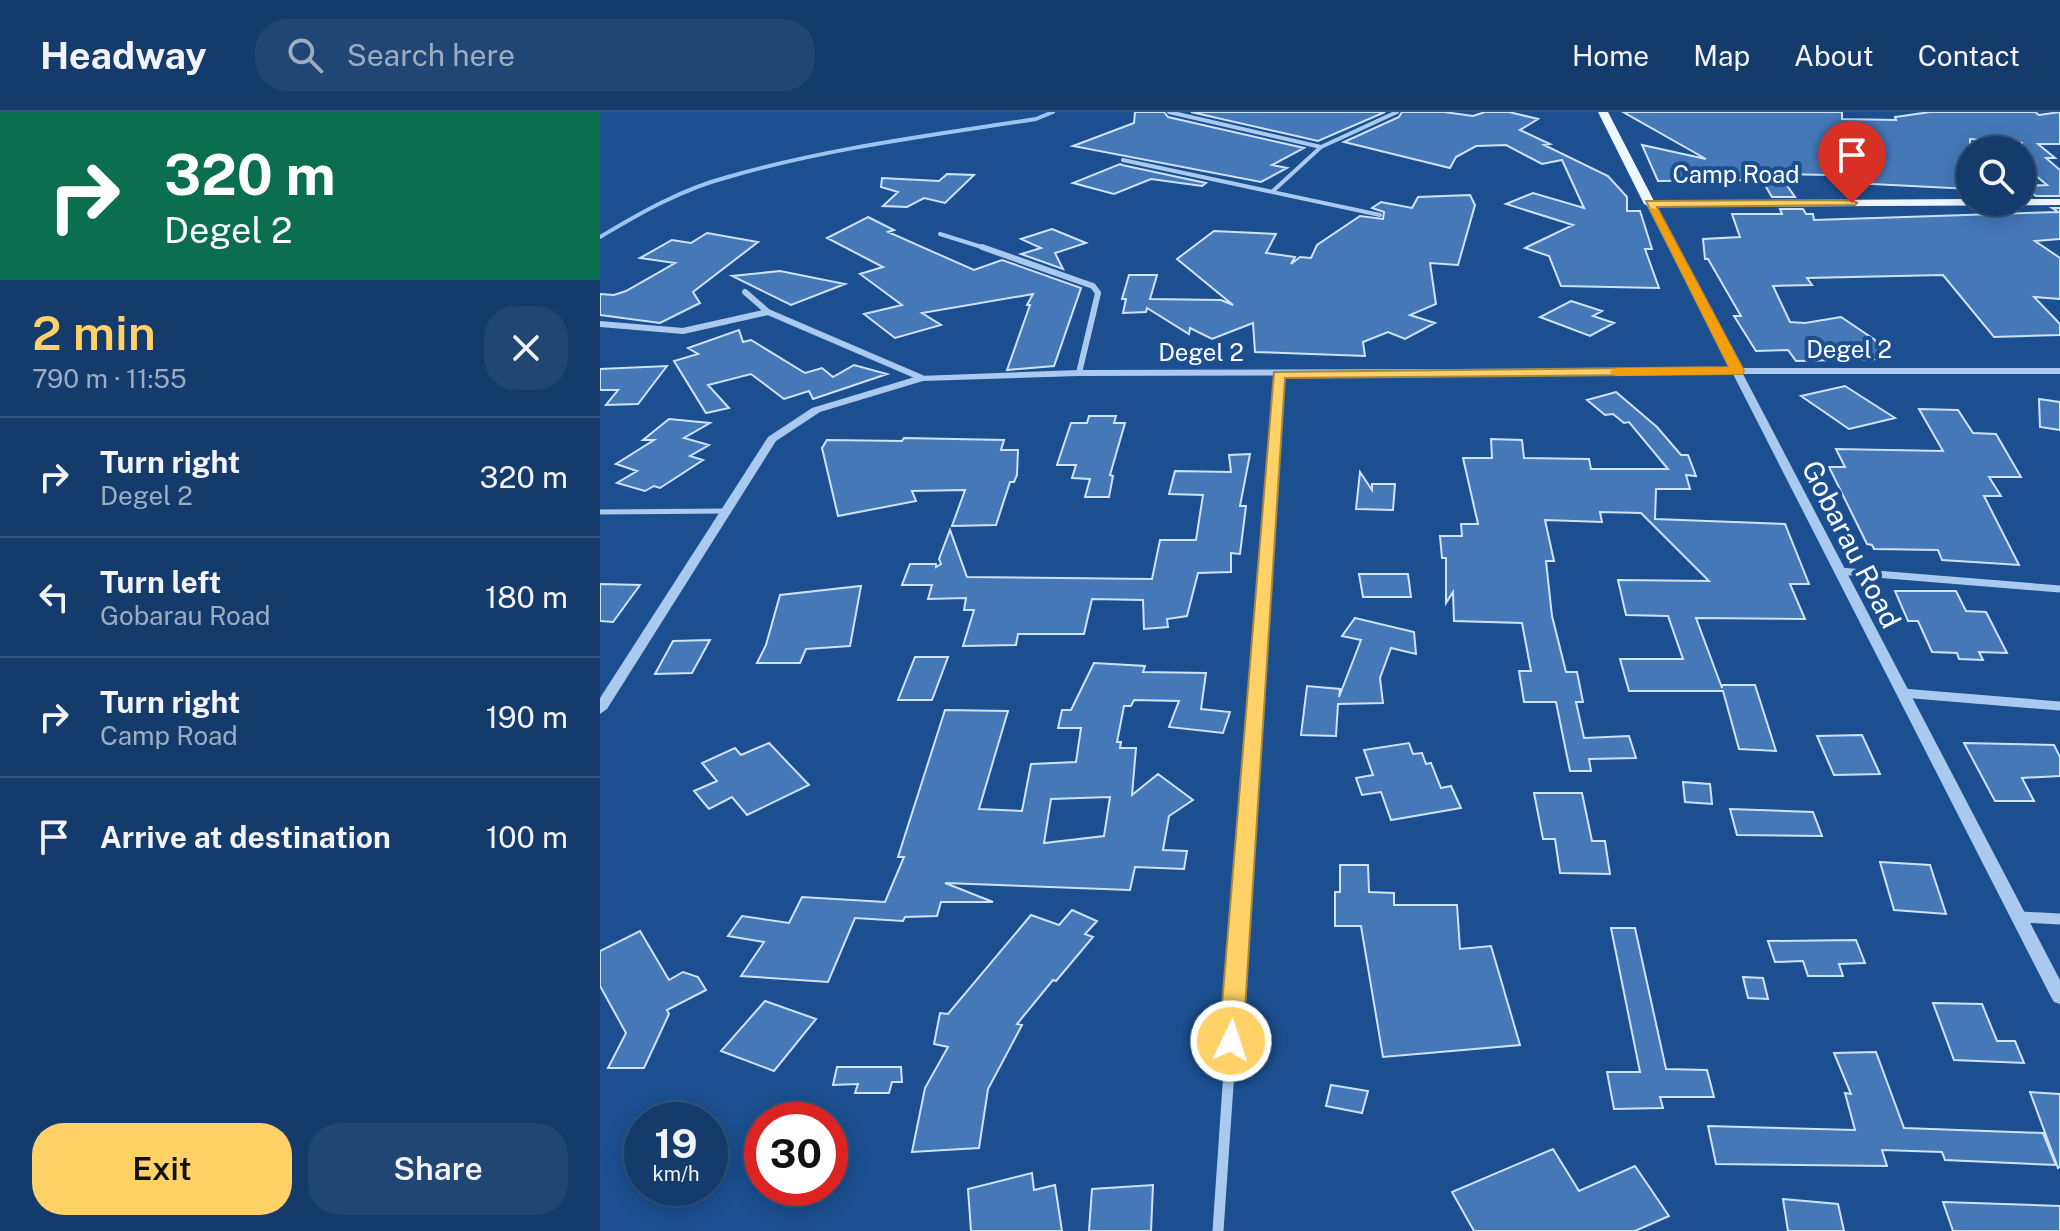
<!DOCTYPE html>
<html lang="en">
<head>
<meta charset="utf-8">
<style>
	:root { --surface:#143b6b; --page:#214673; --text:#f1f3f6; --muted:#9dadc1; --line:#33557e; --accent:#ffd166 }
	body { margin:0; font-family:"Public Sans",sans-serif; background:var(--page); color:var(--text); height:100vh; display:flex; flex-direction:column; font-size:30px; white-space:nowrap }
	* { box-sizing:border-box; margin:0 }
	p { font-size:26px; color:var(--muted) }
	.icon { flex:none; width:44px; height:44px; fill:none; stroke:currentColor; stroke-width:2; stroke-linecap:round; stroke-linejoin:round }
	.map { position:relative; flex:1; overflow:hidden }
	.sheet { display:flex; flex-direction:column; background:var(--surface); width:600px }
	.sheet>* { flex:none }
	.banner { background:#0b6e4f; color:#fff; overflow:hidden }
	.buttons { position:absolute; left:1356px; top:24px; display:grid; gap:16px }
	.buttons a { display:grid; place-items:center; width:80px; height:80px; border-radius:50%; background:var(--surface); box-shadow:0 4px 20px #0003,0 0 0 2px var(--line); font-size:40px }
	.speed { position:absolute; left:24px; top:990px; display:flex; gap:16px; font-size:40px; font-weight:700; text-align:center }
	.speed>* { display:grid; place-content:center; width:104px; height:104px; border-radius:50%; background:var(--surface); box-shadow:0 4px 20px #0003,0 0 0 2px var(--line); line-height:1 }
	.speed small { font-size:20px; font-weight:400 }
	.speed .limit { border:12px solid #d22; background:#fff; color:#111 }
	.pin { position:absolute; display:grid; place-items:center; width:68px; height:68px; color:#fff; margin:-82px -34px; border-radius:50% 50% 50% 0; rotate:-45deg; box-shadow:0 0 8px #0007 }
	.pin .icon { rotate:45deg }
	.me { position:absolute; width:88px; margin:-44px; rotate:4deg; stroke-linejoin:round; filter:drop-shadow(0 0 6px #0008) }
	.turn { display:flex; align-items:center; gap:28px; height:168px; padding:0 32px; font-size:36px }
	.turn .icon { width:104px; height:104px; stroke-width:2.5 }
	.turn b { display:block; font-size:56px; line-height:68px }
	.round { display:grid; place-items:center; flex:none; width:84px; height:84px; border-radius:32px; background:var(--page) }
	.head { display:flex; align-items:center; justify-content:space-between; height:136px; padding:0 32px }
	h1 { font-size:48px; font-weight:600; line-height:60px; color:var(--accent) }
	.action { display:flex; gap:16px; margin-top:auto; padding:16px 32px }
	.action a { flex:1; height:92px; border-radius:32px; background:var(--accent); color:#111; font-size:32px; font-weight:600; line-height:92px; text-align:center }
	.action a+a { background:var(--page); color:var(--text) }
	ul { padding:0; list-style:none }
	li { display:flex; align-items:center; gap:24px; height:120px; padding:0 32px; border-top:2px solid var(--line) }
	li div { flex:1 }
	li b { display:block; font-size:30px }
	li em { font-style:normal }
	header { display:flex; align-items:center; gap:48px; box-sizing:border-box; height:112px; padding:0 40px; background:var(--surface); border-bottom:2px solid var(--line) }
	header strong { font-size:38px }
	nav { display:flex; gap:44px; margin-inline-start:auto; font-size:28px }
	.search { width:560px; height:72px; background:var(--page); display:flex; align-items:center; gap:20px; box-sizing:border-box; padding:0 28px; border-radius:32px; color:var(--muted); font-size:30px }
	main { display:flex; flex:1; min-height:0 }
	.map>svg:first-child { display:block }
</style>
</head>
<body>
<header>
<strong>Headway</strong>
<div class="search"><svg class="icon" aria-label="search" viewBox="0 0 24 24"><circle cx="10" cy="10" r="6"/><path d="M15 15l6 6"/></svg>Search here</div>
<nav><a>Home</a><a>Map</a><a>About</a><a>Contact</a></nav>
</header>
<main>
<section class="sheet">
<div class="banner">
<div class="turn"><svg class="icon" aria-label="right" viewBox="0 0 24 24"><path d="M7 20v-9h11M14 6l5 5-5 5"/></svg><div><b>320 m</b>Degel 2</div></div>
</div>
<div class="head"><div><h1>2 min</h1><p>790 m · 11:55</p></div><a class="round"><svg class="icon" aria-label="close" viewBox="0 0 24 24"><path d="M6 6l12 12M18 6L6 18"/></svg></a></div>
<ul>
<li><svg class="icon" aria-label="right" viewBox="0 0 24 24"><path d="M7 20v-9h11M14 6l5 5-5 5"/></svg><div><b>Turn right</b><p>Degel 2</p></div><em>320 m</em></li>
<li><svg class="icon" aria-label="left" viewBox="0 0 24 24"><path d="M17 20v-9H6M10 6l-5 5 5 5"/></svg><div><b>Turn left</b><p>Gobarau Road</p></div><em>180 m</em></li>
<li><svg class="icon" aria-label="right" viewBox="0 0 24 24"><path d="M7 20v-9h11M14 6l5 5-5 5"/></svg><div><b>Turn right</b><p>Camp Road</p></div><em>190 m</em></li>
<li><svg class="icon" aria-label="arrive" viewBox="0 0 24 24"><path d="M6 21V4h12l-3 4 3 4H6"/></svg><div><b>Arrive at destination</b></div><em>100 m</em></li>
</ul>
<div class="action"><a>Exit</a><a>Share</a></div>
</section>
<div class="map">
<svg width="1460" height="1119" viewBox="0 0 1460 1119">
	<rect width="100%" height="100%" fill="#1b4f8f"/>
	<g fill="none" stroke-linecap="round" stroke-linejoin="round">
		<path stroke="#9cc4f0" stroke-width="4" d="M0 125C40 101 82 77 128 65 228 36 333 23 436 7L453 0"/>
	</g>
	<path fill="#4478b7" stroke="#cfe3fa" stroke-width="2" fill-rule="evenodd" d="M535 0H564L568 5 704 36 672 53 687 56 661 70 473 34 534 11Z
		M591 0H785L718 29Z
		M802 0H844L873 4 885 0H909L938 7 920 18 950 32 944 33 1008 64 1027 85V99H1040L1052 137H1045L1059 176 961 174 949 144 925 136 973 113 906 92 933 81 984 96 962 48 942 52 906 33 876 34 856 45 850 56 744 30 799 5Z
		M1023 0H1242V7L1296 8 1295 5 1330 0H1435L1439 3 1460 0V32H1438L1455 46H1446L1460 58V84H1436L1423 74 1447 73 1422 52V31L1370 27V77L1233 70 1230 63 1179 62 1195 85H1172L1162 68 1058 69 1042 33 1106 47Z
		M520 52 522 53 606 71 602 74 551 67 514 82 473 71Z
		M347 62 374 63 345 91 324 86 307 95 283 94 298 80 281 75 282 66 339 69Z
		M870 83 875 93 858 153 830 151 836 192 810 203 835 211 805 227 788 220 763 230 765 244 655 240 653 211 612 227 590 216 589 222 547 196 546 200 523 201 526 187H522L529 163H557L550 187 621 188 633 193 577 147 614 119 676 122 666 141 695 145 691 152 700 145 711 146 717 133 760 104 783 107 784 100 772 96 781 90 812 96 818 85Z
		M1452 96H1460V127L1435 129 1460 146V187L1434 185 1460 212V223L1394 225 1343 163 1207 166 1212 173 1173 174 1190 210 1205 211 1241 205 1275 228 1283 247 1196 249 1188 238 1156 239 1134 204H1141L1108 147H1105L1103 127 1140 125 1132 102H1182L1180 97H1203L1206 102H1213L1214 108 1458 100Z
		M268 105 294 118 288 120 374 158 402 148 481 176 454 254 407 258 430 193H427L433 182 322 201 341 213 295 226 264 202 302 193 260 162 283 155 227 126Z
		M452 117 486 131 455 141 463 157 421 142 441 136 421 127Z
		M107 121 158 130 93 180 100 191 60 211 0 203V182L14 183 26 179 75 151 40 146 72 128 91 131Z
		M180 159 245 172 191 193 132 164Z
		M971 189 1002 199 993 204 1014 211 990 224 940 205Z
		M139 218 143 230 151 228 205 261 222 256 233 265 254 253 287 262 213 287 209 279 184 287 151 262 108 273 129 296 106 301 74 249 98 242 88 236Z
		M67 254 38 292 6 293 18 278H0V257Z
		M1245 274 1295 306 1249 317 1201 284Z
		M1016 280 1057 315 1081 343H1088L1096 364 1086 363 1090 377H1056L1055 407 1185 412 1209 472H1190L1205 507 1096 506 1122 576V573H1155L1176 639 1139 637 1123 579H1029L1020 547H1083L1068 504 1026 503 1018 468 1109 469 1041 401 1000 400 1002 410 945 408 954 449H946L952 504 966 560H977L983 590H976L984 626 1029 624 1036 646 989 647 991 659H970L956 590H924L919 559H931L922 511 854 509 853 480 846 491V446H842L840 424H862L861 412H878L863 346H892L891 327 922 328 924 346 989 347 991 357H1068L1029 310 1024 311 1013 302 1005 303 987 288Z
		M1439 287 1460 290V318L1440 315Z
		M1319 297 1358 298 1373 321 1396 322 1421 365H1389L1401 384H1384L1419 453 1342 448 1338 438 1274 437 1272 433 1267 432 1229 355H1245L1236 337 1343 339Z
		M489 304H516L514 311H525L510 363 513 364 509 385H485L490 367 472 366 476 353H457L471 311H487Z
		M69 307 110 311 84 326 109 333 90 344 103 348 60 376 54 374 45 379 17 371 37 359 16 352 54 328H43Z
		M304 326 404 328 401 338H418L417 363 414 370H410L396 413 352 414 365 378 312 379 316 389 238 404 222 336 227 328 302 329Z
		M650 342 640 394H646L640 442 631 441V460L598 461 587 504 567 507 568 515 544 517 543 488 492 487 484 522H418L416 533 363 534 374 498H364L366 486 328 487 332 473H302L310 452H336V455L341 452 339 447 350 418 367 465 552 467 560 428H596L603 383 569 382 575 359 631 360 629 343Z
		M760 360 772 378V372H795L793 398 756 397Z
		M759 462H808L811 485H763Z
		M0 472 40 473 13 510 0 509Z
		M261 474 250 534 206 537 200 551H157L166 533 180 483Z
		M1295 479H1356L1366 499 1386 500 1407 541 1379 540 1383 548 1359 547 1357 541 1332 540 1318 509H1308Z
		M755 506 814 520 816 542 791 536 780 566 783 591 738 592 736 624 701 623 707 574 740 577 739 585 761 528 742 524Z
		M110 528 92 561 55 562 73 529Z
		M315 545H348L332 588H298Z
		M494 551 545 554 543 560 606 561 601 597 630 600 623 621 569 615 579 589 534 588 531 594H524L517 630H521L520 636H536L532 683 558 662 593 688 569 704 563 738 587 739 584 757 535 755 530 778 345 771 393 790H341L337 804 305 805 303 809 255 806 228 870 141 864 164 830 128 824 142 804 189 811 202 785 285 790 304 745H298L345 598 408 599 379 697 422 699 431 652 476 650 481 616H458L462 598H471ZM510 685 504 724 444 731 451 687Z
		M1262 623 1280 662 1234 663 1217 624Z
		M169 631 209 673 147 703 132 685 109 697 94 679 117 669 102 651 135 636 141 643Z
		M809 631 813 642 822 641 826 652 831 651 841 676 851 674 861 696 791 708 781 680 762 683 756 666 773 663 764 638Z
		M1364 631 1454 633 1460 645V664L1422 666 1434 689H1395Z
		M1083 670 1110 672 1112 692 1085 690Z
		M934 681H982L992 729H1005L1010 762 960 761 955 727H943Z
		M1130 697 1213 700 1222 724 1137 723Z
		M1280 750 1330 753 1346 802 1294 798Z
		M740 753H768L769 780 794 781V793H857L860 837 891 834 920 933 783 945 761 814H735V780H740Z
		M472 798 497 809 485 822 493 825 456 869 453 868 417 912 422 913 388 977 379 1036 312 1040 325 976 348 935 334 932 340 901 348 902 431 803 459 813Z
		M1011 816H1035L1066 957 1107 958 1114 985H1060L1063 996 1014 997 1007 960H1040Z
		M40 819 69 868 83 860 98 865 106 878 67 898 69 902 44 956H8L26 921 0 874V839Z
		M1256 828 1265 851 1239 852 1243 864H1208L1203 849 1175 850 1168 829Z
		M1143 865 1163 866 1168 887 1148 886Z
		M165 889 216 907 174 959 121 939Z
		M1333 891 1382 892 1397 929H1415L1424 951 1354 948Z
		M1276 940 1304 1016 1443 1021 1456 1053 1345 1048 1342 1040 1282 1038 1287 1054 1116 1052 1108 1014 1255 1018 1245 981 1251 982 1234 941Z
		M237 955H301L302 970H292L289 981H255L258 972 233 973Z
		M731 973 768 979 762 1001 726 994Z
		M1430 980 1460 982V1055L1458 1056Z
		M953 1037 979 1079 1035 1054 1069 1104 1035 1119H874L852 1080Z
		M432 1061 434 1078 455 1073 462 1119H371L368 1077Z
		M553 1073 551 1119H489L492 1077Z
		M1183 1087 1238 1092 1244 1119H1188Z
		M1343 1090 1460 1094V1119H1353Z"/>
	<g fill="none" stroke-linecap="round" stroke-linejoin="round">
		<path stroke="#a9c9ee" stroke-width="5" d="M0 400 126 399"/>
		<path stroke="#a9c9ee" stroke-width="4" d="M569 0 721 35
			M523 48 780 103
			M673 79 721 35 797 0
			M340 122 388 137"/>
		<path stroke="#a9c9ee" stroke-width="6" d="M382 135 493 174 498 181 479 261
			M145 180 168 200 322 266
			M0 212 83 219 168 200
			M1137 259H1460
			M675 308 678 262"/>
		<path stroke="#a9c9ee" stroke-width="7" d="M1239 459 1460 477
			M660 521 675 306"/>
		<path stroke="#a9c9ee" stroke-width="9" d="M1302 581 1460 594
			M641 787 660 519"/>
		<path stroke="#a9c9ee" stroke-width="11" d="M1420 805 1460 807
			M618 1119 641 785"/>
		<path fill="#a9c9ee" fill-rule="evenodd" d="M1050 90 1054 92 1460 868V892L1454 890 1451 885 1133 262 479 264 323 269 220 300 176 329 7 597 0 602V586L168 325 212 296 318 264 479 258 1130 256 1046 92Z"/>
		<path fill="#f0f6ff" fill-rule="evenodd" d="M998 0H1008L1054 89 1370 87V90H1422V87H1460V93L1050 95 1044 92Z"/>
	</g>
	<path fill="#ffd166" stroke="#a68842" stroke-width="2" d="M1252 88 1257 91 1255 93 1057 95 1144 259 1142 262 685 266 643 929 640 936 631 939 623 936 619 929 674 260 1129 255 1046 89Z"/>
	<path fill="#f59e0b" d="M1049 95 1058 98 1144 259 1142 262 1016 264 1009 260 1016 256 1129 255Z"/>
	<g text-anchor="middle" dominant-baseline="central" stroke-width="8" stroke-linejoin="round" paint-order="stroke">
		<g font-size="24" fill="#fff" stroke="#1b4f8f">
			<text x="1136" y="62">Camp Road</text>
			<text x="1249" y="237">Degel 2</text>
			<text x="601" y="240">Degel 2</text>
		</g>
		<g font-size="28" fill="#fff" stroke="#1b4f8f">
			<text transform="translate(1252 432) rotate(63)">Gobarau Road</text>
		</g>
	</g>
</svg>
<div class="buttons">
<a><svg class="icon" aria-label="search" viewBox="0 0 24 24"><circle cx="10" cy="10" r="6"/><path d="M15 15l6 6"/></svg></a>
</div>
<div class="speed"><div>19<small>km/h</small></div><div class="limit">30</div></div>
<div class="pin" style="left:1252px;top:91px;background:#d93025"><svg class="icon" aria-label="arrive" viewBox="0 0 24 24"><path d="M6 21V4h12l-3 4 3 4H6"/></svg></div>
<svg class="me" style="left:631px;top:929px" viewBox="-20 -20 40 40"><circle r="17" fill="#ffd166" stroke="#fff" stroke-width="3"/><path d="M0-11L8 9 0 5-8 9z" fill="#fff"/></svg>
</div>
</main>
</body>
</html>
